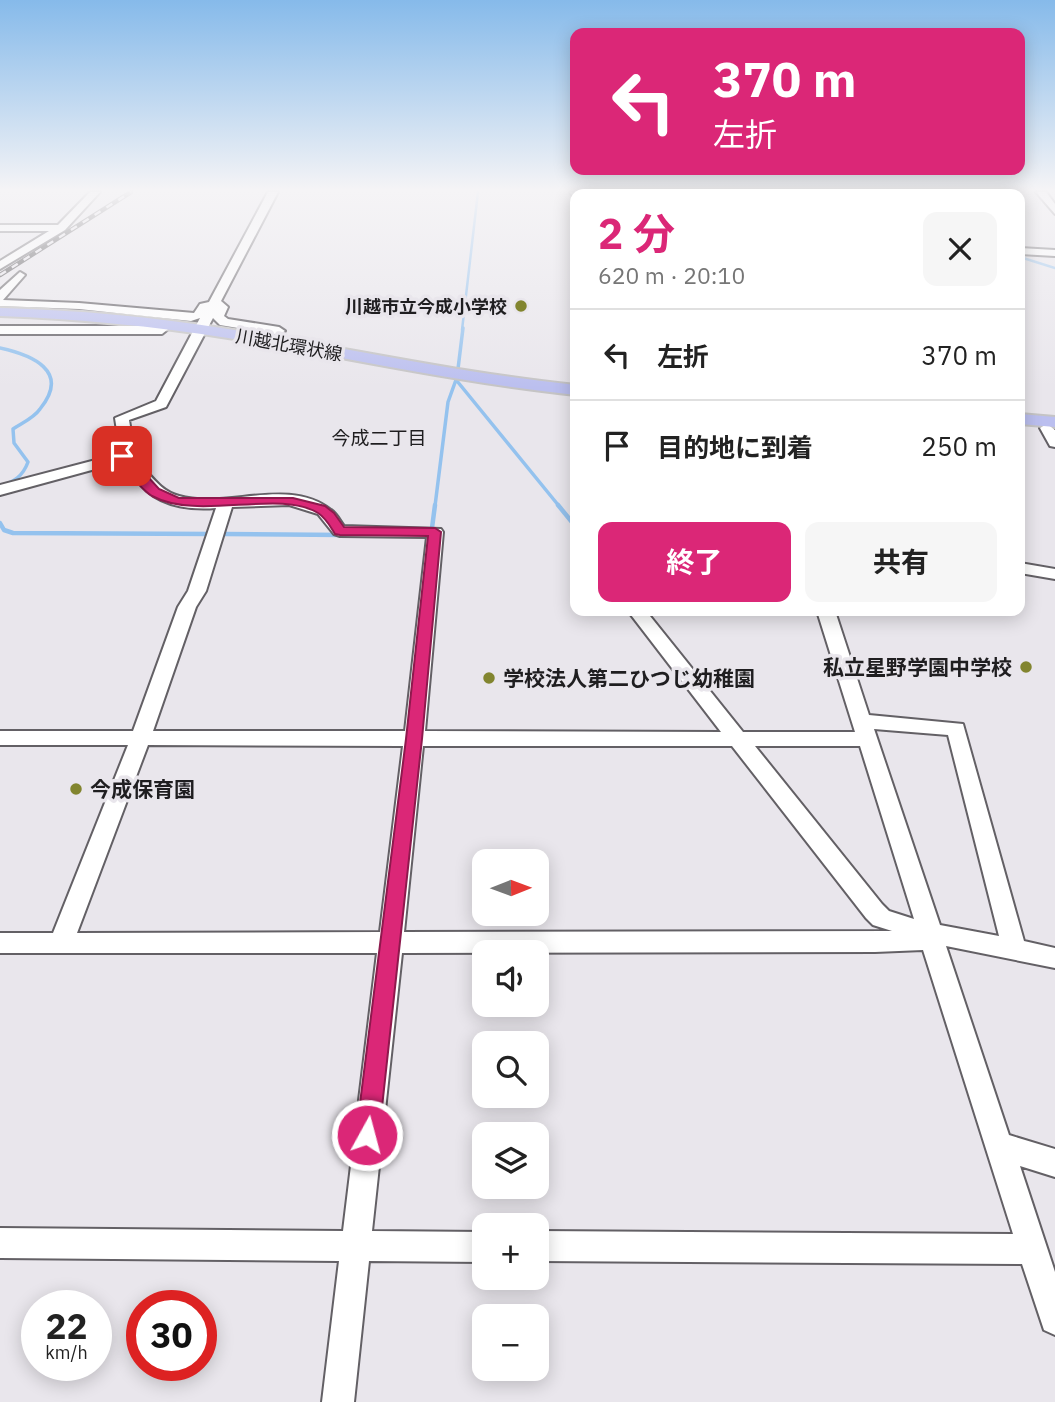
<!DOCTYPE html>
<html lang="ja">
<head>
<meta charset="utf-8">
<style>
	:root { --surface:#fff; --page:#f6f6f6; --text:#222; --muted:#767676; --line:#e0e0e0; --accent:#db2777 }
	body { margin:0; font-family:"IBM Plex Sans","Noto Sans JP",sans-serif; background:var(--page); color:var(--text); height:100vh; display:flex; flex-direction:column; font-size:26px; white-space:nowrap }
	* { box-sizing:border-box; margin:0 }
	p { font-size:23px; color:var(--muted) }
	.icon { flex:none; width:38px; height:38px; fill:none; stroke:currentColor; stroke-width:2; stroke-linecap:round; stroke-linejoin:round }
	.map { position:relative; flex:1; overflow:hidden }
	.panel { position:absolute; left:570px; top:189px; width:455px; height:427px; display:flex; flex-direction:column; background:var(--surface); border-radius:14px; box-shadow:0 4px 18px #0003 }
	.panel>* { flex:none }
	.guide { position:absolute; left:570px; top:28px; width:455px; height:147px; border-radius:14px; box-shadow:0 4px 18px #0003; background:#db2777; color:#fff; overflow:hidden }
	.needle { width:46px; rotate:89deg }
	.tools { position:absolute; left:472px; top:849px; display:grid; gap:14px }
	.tools a { display:grid; place-items:center; width:77px; height:77px; border-radius:14px; background:var(--surface); box-shadow:0 4px 18px #0003; font-size:35px }
	.speed { position:absolute; left:21px; top:1290px; display:flex; gap:14px; font-size:35px; font-weight:700; text-align:center }
	.speed>* { display:grid; place-content:center; width:91px; height:91px; border-radius:50%; background:var(--surface); box-shadow:0 4px 18px #0003; line-height:1 }
	.speed small { font-size:18px; font-weight:400 }
	.speed .limit { border:10px solid #d22; background:#fff; color:#111 }
	.pin { position:absolute; display:grid; place-items:center; width:60px; height:60px; color:#fff; margin:-30px; border-radius:14px; box-shadow:0 4px 10px #0006 }
	.me { position:absolute; width:77px; margin:-38px; rotate:7deg; stroke-linejoin:round; filter:drop-shadow(0 0 5px #0008) }
	.turn { display:flex; align-items:center; gap:24px; height:147px; padding:0 28px; font-size:32px }
	.turn .icon { width:91px; height:91px; stroke-width:2.5 }
	.turn b { display:block; font-size:49px; line-height:60px }
	.round { display:grid; place-items:center; flex:none; width:74px; height:74px; border-radius:14px; background:var(--page) }
	.headline { display:flex; align-items:center; justify-content:space-between; height:119px; padding:0 28px }
	h1 { font-size:42px; font-weight:700; line-height:52px; color:var(--accent) }
	.primary-button { display:flex; gap:14px; margin-top:auto; padding:14px 28px }
	.primary-button a { flex:1; height:80px; border-radius:14px; background:var(--accent); color:#fff; font-size:28px; font-weight:700; line-height:80px; text-align:center }
	.primary-button a+a { background:var(--page); color:var(--text) }
	ul { padding:0; list-style:none }
	li { display:flex; align-items:center; gap:21px; height:91px; padding:0 28px; border-top:2px solid var(--line) }
	li div { flex:1 }
	li b { display:block; font-size:26px }
	li em { font-style:normal }
	.map>svg:first-child { display:block }
</style>
</head>
<body>
<div class="map">
<svg width="1055" height="1402" viewBox="0 0 1055 1402">
	<rect width="100%" height="100%" fill="#e9e6ec"/>
	<g fill="none" stroke-linecap="round" stroke-linejoin="round">
		<path stroke="#94c2ee" stroke-width="2.5" d="M806 192 813 194
			M1020 257 1055 268
			M462 330 478 192"/>
		<path stroke="#94c2ee" stroke-width="3.5" d="M0 348C32 355 71 371 40 409 34 418 22 423 13 429L14 443 28 462C23 476 14 482 0 486
			M457 381 559 506
			M435 506 448 402 457 377 463 328"/>
		<path stroke="#94c2ee" stroke-width="4.5" d="M558 505 576 527
			M0 523 4 530 13 533 211 534
			M432 528 435 505
			M225 534 343 535"/>
		<defs>
			<path id="minor" d="M90 192H100L65 230 0 269V261L49 231H0V225H58Z
				M268 192H278L221 301 228 307 224 316 228 319 279 327 285 331 279 335 220 325 213 318 166 407 129 420 134 451 130 455C148 468 156 490 179 496 226 510 288 476 331 510 337 514 340 521 344 526L441 529 443 532 425 731 721 732 628 611H646L743 732H855L817 611H835L869 715 963 724 1024 941 1055 948V968L946 946 1009 1135 1055 1149V1177L1020 1166 1055 1272V1335L1044 1330 1022 1264 537 1261V1231L1013 1234 923 950 875 952 402 953 372 1231 485 1232V1262L369 1261 354 1402H322L339 1261 0 1258V1228L343 1231 377 953H0V933H53L128 745H0V731H133L178 607 188 591 216 508C193 510 165 507 147 491 138 482 131 471 121 462L0 495V485L111 456 120 450 115 418 156 401 200 318 191 321 79 309 0 306V290L20 272 25 275 3 300 79 303 194 313 200 304 209 302ZM289 505 318 514 334 534 340 536 427 537 405 731H153L196 607 206 591 232 507ZM874 729 948 735 999 936 940 925ZM148 745 403 746 380 932 77 933ZM423 746H732L866 918 873 925 892 931 404 932ZM755 746H860L914 919 889 911 882 904Z
				M570 192H580V194H576V200Z
				M683 192H693L694 194H684Z
				M795 192H805L806 194H796Z
				M1036 192H1046L1055 204V214Z
				M1020 248 1055 250V256L1020 254Z
				M163 322 173 325 162 334H0V326H159Z
				M1047 424 1055 430V447L1050 446 1040 428Z
				M1020 563 1055 569V579L1020 573Z"/>
			<path id="major" d="M0 308C77 310 153 317 228 329 344 347 459 373 576 385V395C459 383 344 357 228 338 153 326 77 319 0 316Z
				M1020 414 1055 417V427L1020 424Z"/>
		</defs>
		<use href="#minor" stroke="#636065" stroke-width="4"/>
		<use href="#major" stroke="#c5c4c5" stroke-width="4"/>
		<use href="#minor" fill="#fff" fill-rule="evenodd"/>
		<use href="#major" fill="#bbbfef" fill-rule="evenodd"/>
		<defs>
			<path id="rail" d="M0 275 131 192"/>
		</defs>
		<use href="#rail" stroke="#4d4b4e" stroke-width="4.5"/>
		<use href="#rail" stroke="#e9e6ec" stroke-width="2.5" stroke-dasharray="7" stroke-linecap="butt"/>
	</g>
	<linearGradient id="sky" x2="0" y2="1"><stop stop-color="#86baea"/><stop offset="0.49" stop-color="#f5f4f6"/><stop offset="1" stop-color="#f5f4f6" stop-opacity="0"/></linearGradient>
	<rect width="1055" height="388" fill="url(#sky)"/>
	<path fill="#db2777" stroke="#8e194d" stroke-width="2" d="M122 452 126 453 159 489 179 498H293L325 506 334 513 344 527 435 528 441 532 422 739 379 1135 375 1143 367 1146 359 1143 356 1135 406 739 428 536 340 535 335 534C330 526 326 518 318 513 279 489 198 521 152 496 139 488 125 468 116 456Z"/>
	<g fill="#82852f" stroke="#e9e6ec" stroke-width="2.5">
		<circle cx="521" cy="306" r="7"/>
		<circle cx="1026" cy="667" r="7"/>
		<circle cx="489" cy="678" r="7"/>
		<circle cx="76" cy="789" r="7"/>
	</g>
	<g text-anchor="middle" dominant-baseline="central" stroke-width="7" stroke-linejoin="round" paint-order="stroke">
		<g font-size="18" font-weight="bold" fill="#1f1e20" stroke="#e9e6ec" text-anchor="end">
			<text x="507" y="306">川越市立今成小学校</text>
		</g>
		<g font-size="18" fill="#1f1e20" stroke="#e9e6ec">
			<text transform="translate(289 345) rotate(10)">川越北環状線</text>
		</g>
		<g font-size="19" fill="#1f1e20" stroke="#e9e6ec">
			<text x="379" y="438">今成二丁目</text>
		</g>
		<g font-size="21" font-weight="bold" fill="#1f1e20" stroke="#e9e6ec" text-anchor="start">
			<text x="1012" y="667" text-anchor="end">私立星野学園中学校</text>
			<text x="503" y="678">学校法人第二ひつじ幼稚園</text>
			<text x="90" y="789">今成保育園</text>
		</g>
	</g>
</svg>
<div class="tools">
<a><svg class="needle" viewBox="-14 -14 28 28"><path d="M0-13l5 13h-10z" fill="#e53935"/><path d="M0 13l5-13h-10z" fill="#767676"/></svg></a>
<a><svg class="icon" aria-label="sound" viewBox="0 0 24 24"><path d="M4 9h4l5-4v14l-5-4H4zM17 9q2 3 0 6"/></svg></a>
<a><svg class="icon" aria-label="search" viewBox="0 0 24 24"><circle cx="10" cy="10" r="6"/><path d="M15 15l6 6"/></svg></a>
<a><svg class="icon" aria-label="layers" viewBox="0 0 24 24"><path d="M12 4l9 5-9 5-9-5zM3 14l9 5 9-5"/></svg></a>
<a>+</a>
<a>−</a>
</div>
<div class="speed"><div>22<small>km/h</small></div><div class="limit">30</div></div>
<div class="pin" style="left:122px;top:456px;background:#d93025"><svg class="icon" aria-label="arrive" viewBox="0 0 24 24"><path d="M6 21V4h12l-3 4 3 4H6"/></svg></div>
<svg class="me" style="left:367px;top:1135px" viewBox="-20 -20 40 40"><circle r="17" fill="#db2777" stroke="#fff" stroke-width="3"/><path d="M0-11L8 9 0 5-8 9z" fill="#fff"/></svg>
<div class="guide">
<div class="turn"><svg class="icon" aria-label="left" viewBox="0 0 24 24"><path d="M17 20v-9H6M10 6l-5 5 5 5"/></svg><div><b>370 m</b>左折</div></div>
</div>
<section class="panel">
<div class="headline"><div><h1>2 分</h1><p>620 m · 20:10</p></div><a class="round"><svg class="icon" aria-label="close" viewBox="0 0 24 24"><path d="M6 6l12 12M18 6L6 18"/></svg></a></div>
<ul>
<li><svg class="icon" aria-label="left" viewBox="0 0 24 24"><path d="M17 20v-9H6M10 6l-5 5 5 5"/></svg><div><b>左折</b></div><em>370 m</em></li>
<li><svg class="icon" aria-label="arrive" viewBox="0 0 24 24"><path d="M6 21V4h12l-3 4 3 4H6"/></svg><div><b>目的地に到着</b></div><em>250 m</em></li>
</ul>
<div class="primary-button"><a>終了</a><a>共有</a></div>
</section>
</div>
</body>
</html>
